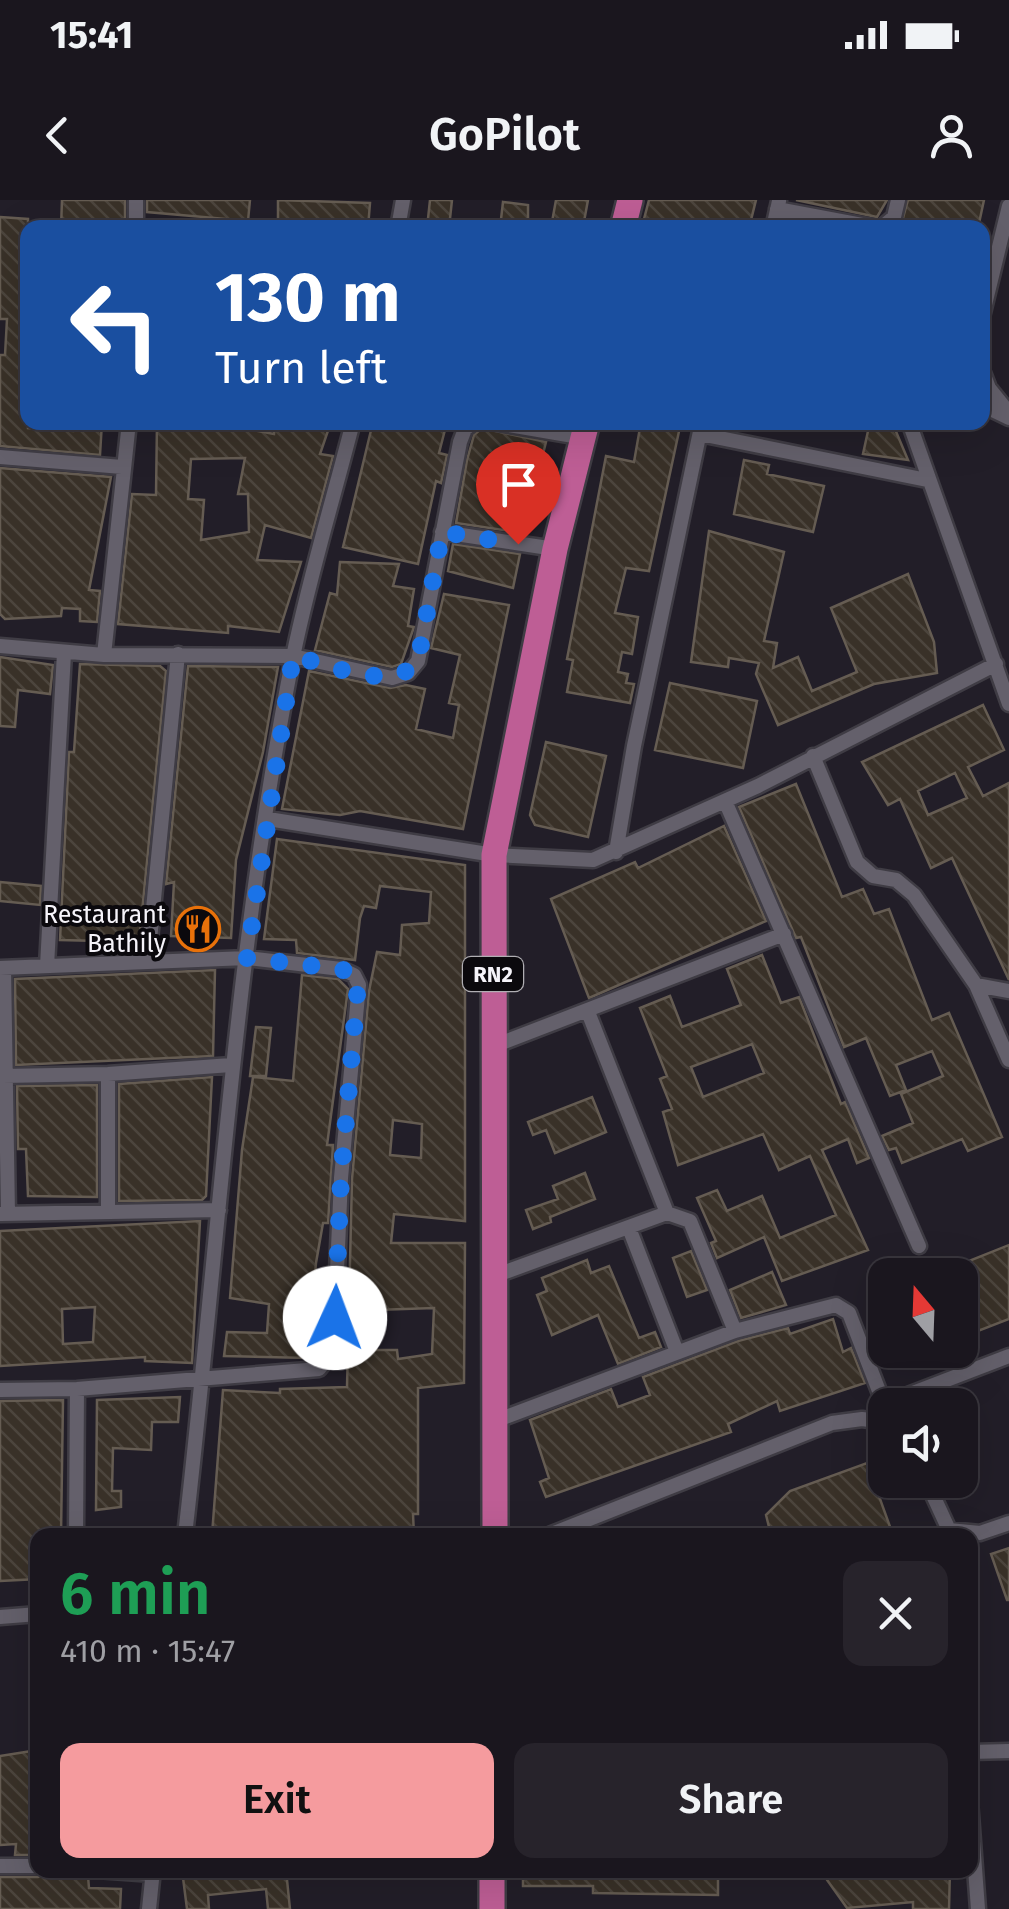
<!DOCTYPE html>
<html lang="en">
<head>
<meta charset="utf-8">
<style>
	:root { --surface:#1a161e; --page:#27232b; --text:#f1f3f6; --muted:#9f9fa4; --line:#38353c; --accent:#f59b9e }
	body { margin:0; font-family:"Fira Sans",sans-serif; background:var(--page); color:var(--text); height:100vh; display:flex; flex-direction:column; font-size:38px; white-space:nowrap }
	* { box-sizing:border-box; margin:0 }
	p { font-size:32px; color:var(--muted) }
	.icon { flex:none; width:55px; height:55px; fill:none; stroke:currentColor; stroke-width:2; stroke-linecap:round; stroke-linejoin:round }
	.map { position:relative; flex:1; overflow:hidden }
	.panel { position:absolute; left:30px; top:1328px; width:948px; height:350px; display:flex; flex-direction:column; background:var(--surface); border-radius:20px; box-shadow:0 10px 40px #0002,0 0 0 2px var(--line) }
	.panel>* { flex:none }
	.top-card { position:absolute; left:20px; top:20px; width:970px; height:210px; border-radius:20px; box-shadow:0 10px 40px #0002,0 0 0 2px var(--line); background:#1a4fa0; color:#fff; overflow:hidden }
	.needle { width:65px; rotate:341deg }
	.buttons { position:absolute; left:868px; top:1058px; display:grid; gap:20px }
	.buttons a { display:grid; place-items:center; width:110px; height:110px; border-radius:20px; background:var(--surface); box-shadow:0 10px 40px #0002,0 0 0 2px var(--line); font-size:50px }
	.pin { position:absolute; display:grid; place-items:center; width:85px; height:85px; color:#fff; margin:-102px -42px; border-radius:50% 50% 50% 0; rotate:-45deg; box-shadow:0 0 10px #0007 }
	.pin .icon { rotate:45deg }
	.me { position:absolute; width:110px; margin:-55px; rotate:2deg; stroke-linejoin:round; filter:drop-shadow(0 0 8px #0008) }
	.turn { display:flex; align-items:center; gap:35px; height:210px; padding:0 30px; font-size:45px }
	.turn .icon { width:130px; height:130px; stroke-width:2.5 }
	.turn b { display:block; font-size:70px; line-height:85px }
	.round { display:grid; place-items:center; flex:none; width:105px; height:105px; border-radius:20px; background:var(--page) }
	.head { display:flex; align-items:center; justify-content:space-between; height:170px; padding:0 30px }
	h1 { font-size:60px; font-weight:600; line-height:75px; color:#1e9e55 }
	.action { display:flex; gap:20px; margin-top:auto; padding:20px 30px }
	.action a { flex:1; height:115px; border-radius:20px; background:var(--accent); color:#111; font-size:40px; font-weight:600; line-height:115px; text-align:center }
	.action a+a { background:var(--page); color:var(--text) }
	.status { display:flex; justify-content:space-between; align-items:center; height:70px; padding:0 50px; background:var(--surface); direction:ltr }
	.status svg { height:28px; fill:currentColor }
	header { display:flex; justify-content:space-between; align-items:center; height:130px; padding:0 30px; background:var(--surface); font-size:45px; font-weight:600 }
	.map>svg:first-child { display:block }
</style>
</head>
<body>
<div class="status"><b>15:41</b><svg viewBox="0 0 49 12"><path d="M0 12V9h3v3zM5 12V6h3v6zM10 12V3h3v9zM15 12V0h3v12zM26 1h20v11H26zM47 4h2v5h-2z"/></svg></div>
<header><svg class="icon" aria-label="back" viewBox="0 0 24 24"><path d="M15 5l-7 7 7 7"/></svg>GoPilot<svg class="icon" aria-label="person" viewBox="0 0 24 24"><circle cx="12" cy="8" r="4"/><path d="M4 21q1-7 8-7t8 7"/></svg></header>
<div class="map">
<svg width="1009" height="1709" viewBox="0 0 1009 1709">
	<defs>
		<pattern id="building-back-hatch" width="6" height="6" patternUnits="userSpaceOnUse" patternTransform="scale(2.5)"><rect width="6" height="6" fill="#393128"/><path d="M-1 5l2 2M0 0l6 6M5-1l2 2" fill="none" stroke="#4c453d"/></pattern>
	</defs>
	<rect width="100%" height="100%" fill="#221e28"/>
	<path fill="url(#building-back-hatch)" stroke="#655c52" stroke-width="2.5" fill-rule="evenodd" d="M62 0H125V28H61Z
		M147 0H250L248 21 147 12Z
		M278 0 370 3 368 28H278Z
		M430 0H452L449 28H427Z
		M556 0H588L583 27 552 22Z
		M649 0H756L749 28H649L650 21 644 19Z
		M796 0H887L877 17Z
		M908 0H984L978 28H907L901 25Z
		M503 2 528 5V28H500Z
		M0 17 28 19V228L73 231V222H102L100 255 0 246V155H5L7 119H0Z
		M157 222H237V227L274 234 275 222H331L320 254 333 256 311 338 265 325 257 360 301 362 279 432 228 426V433L118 424 132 294 156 295ZM245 258 238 294H248L249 332 201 340 204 300 188 299 191 259Z
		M373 222H447L439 253 447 255 441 283 436 281 418 364 343 347Z
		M641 222H681L649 371 626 368 615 413 638 417 632 454 622 452 618 472 628 474 626 483 634 484 630 503 567 492 573 460 567 459 606 256 634 262Z
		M870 222H892L908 260 863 254Z
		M482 228 546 242 523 333 456 323 467 260 474 235Z
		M744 260 769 265 767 274 824 286 813 332 734 314Z
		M0 268 111 277 89 390 100 391 97 422 80 421V409L62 408 61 416 5 419 0 414Z
		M709 331 784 352 764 441 777 443 773 468 798 457 812 491 857 472 831 408 908 374 934 442 937 473 874 484 778 525 756 474 759 463 729 458 728 467 691 462Z
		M453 344 520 354 513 388 448 371Z
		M340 362 399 364 393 386 414 389 408 426 414 427 401 464 392 467 315 450 330 393 337 395Z
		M444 394 509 405 463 629 360 611 340 615 282 609 309 471 390 488 406 485 425 489 416 529 453 538 459 505 449 503 460 455 431 448Z
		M0 457 53 465 50 494 18 490 15 527 0 526Z
		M80 464 160 466 166 471 139 742 60 740 69 552H74Z
		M188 466 278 467 263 552 236 660 231 738 171 736 174 682 166 684Z
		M670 483 757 501 743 568 655 550Z
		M983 505 1004 550 968 567 983 596 1009 583V780L952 658 931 668 900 599 888 605 862 562ZM955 573 967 598 928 615 918 591Z
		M546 542 606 556 588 637 535 625 530 615Z
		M796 584 842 697 863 689 874 714 889 709 932 820 949 813 1002 937 968 951 962 939 902 963 896 948 889 950 882 936 913 923 901 894 943 876 932 851 896 865 906 890 890 896 866 838 844 847 801 737 796 738 739 607Z
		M724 626 766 721 589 798 551 699 635 662 638 668Z
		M277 639 465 665V1021L394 1014 391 1043H465L464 1183 418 1188V1314H413L414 1335H212L223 1190 280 1193V1189L347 1187 352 979 369 791 377 752 400 755 402 725 429 723 431 692 380 686 376 708 364 706 360 718 355 760 297 753 296 740 264 739ZM393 920 422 924 421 958 390 955ZM434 1108 432 1154 398 1159 397 1150H374L375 1110Z
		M0 682 41 686 40 705 0 701Z
		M762 755 781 803 799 797 841 904 845 902 869 958 857 963 848 939 822 950 868 1050 782 1081 764 1037 717 1058 711 1043 716 1041 697 998 717 990 727 1011 762 996 780 1038 836 1015 810 956 779 970 763 934 678 965 663 912 672 909 660 879 667 876 640 808 670 796 682 827 741 805 727 769ZM752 844 764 873 703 897 691 867Z
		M215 770 213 856 16 865 15 779Z
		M302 775 338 779 348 789 327 945H333L328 1023H323L316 1063 308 1158 224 1156 227 1132 267 1133 269 1104 230 1098 242 950 253 877 293 881Z
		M256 827 271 828 266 876H250Z
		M212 877 206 996 202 1000 119 1001V884Z
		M97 885V997L28 996 26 949H18L17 886Z
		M592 897 606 932 555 953 546 930 533 935 528 922Z
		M585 973 595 999 550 1017 551 1022 533 1029 526 1010 558 999 553 986Z
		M200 1021 192 1163 145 1161V1157L0 1166V1031ZM95 1107 93 1142 63 1144 62 1109Z
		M1009 1045V1119L960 1138V1104L967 1101 954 1067Z
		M691 1051 707 1090 687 1097 673 1058Z
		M587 1060 591 1073 609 1066 639 1138 655 1132 661 1147 618 1164 598 1115 552 1135 537 1095 547 1091 542 1078Z
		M772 1072 786 1105 741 1118 730 1090Z
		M833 1119 843 1152 851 1148 865 1183 780 1211 777 1201 728 1224 731 1232 546 1297 540 1282 549 1278 530 1220 611 1189 618 1207 650 1195 643 1177 738 1141 788 1128 790 1134Z
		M180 1197 178 1222H152L151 1250 113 1248 112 1291H121V1307L96 1310 97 1200Z
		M63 1200 61 1335H38V1379L0 1381V1201Z
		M867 1263 893 1335H771L766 1315 790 1291Z
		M1009 1348V1400H1007L991 1354Z
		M38 1550V1655H15L16 1644 0 1645V1556Z
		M182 1670H286L290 1709H268L266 1689 208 1695 209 1709H187Z
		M523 1670H718V1695L593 1693V1686H523Z
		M820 1670H950L949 1709H913V1702L847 1708Z
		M46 1672 88 1676 89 1688 121 1689 120 1709H0V1677H38Z"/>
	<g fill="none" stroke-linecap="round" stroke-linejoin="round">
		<defs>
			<path id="street" d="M136 0V28
				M777 9 878 28
				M398 28 403 0
				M773 28 779 1
				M881 28 894 17 898 0
				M982 117 1009 6
				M982 170 989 188 1009 213
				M982 205 1009 218
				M491 222 585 238
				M909 222 1009 504
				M700 234 927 280
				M0 257 122 267
				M442 332 555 349
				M0 446 104 455 293 456 392 478 408 473 418 461 460 242 465 229 474 222
				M104 455 129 222
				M813 556 857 662 873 676 896 680 914 695 976 785 1009 791
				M725 601 919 1046
				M268 619 494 655 593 660 758 586 996 464
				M616 652 634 546 702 222
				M148 760 178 454
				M47 766 64 453
				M0 768 247 758 341 769 354 775 359 785 341 978 335 1118 327 1159 319 1169 77 1189 0 1190
				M4 768 8 1014
				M976 785 1009 860
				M588 812 667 1013
				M494 846 784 734
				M108 874V1012
				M3 876 108 874 231 865
				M1 1014 219 1010
				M629 1028 677 1152
				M497 1075 667 1013 690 1021 735 1131
				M884 1204 1009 1156
				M495 1221 735 1131 836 1105 849 1113 884 1204 879 1220
				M926 1280 949 1330 980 1333 1009 1323
				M76 1335 77 1189
				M185 1335C219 1042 235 746 293 457 309 378 333 300 353 222
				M549 1335 832 1223 862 1219 885 1222
				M0 1417 38 1414
				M970 1552 1009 1551
				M970 1601 978 1709
				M0 1666H38
				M97 1670 153 1674
				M149 1709 153 1670"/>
			<path id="highway" d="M623 28 630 0
				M495 1335 494 655 555 349 587 222
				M492 1670V1709"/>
		</defs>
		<use href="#street" stroke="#3f3c44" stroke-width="19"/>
		<use href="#highway" stroke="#3f3c44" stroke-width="30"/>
		<use href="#street" stroke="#64606b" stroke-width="14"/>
		<use href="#highway" stroke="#be5e95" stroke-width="25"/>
	</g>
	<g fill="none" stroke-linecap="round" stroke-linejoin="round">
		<path stroke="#1a73e8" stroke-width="18" stroke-dasharray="0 32.4" d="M335 1118 341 978 358 784 354 775 341 769 247 758 293 456C328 464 394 494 418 461L442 332 518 344"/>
	</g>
	<defs>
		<symbol id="restaurant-ring" viewBox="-11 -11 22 22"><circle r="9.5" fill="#0b090d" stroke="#e8710a" stroke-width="1.5"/><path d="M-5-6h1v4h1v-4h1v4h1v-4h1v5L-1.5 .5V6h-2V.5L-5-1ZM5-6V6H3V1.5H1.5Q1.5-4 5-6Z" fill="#e8710a"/></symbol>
	</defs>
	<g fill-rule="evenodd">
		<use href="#restaurant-ring" x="173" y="704" width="50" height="50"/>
	</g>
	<g text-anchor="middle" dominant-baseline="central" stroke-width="8" stroke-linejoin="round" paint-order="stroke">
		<rect fill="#0b090d" stroke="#b0aeb3" stroke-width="2.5" x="463" y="757" width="60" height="34" rx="8"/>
		<g font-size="22" font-weight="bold" fill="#f6f4fa">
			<text x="493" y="774">RN2</text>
		</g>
		<g font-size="25" fill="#f6f4fa" stroke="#0b090d" text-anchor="end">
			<text x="166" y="715">Restaurant<tspan x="166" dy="29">Bathily</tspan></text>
		</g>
	</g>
</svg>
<div class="buttons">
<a><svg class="needle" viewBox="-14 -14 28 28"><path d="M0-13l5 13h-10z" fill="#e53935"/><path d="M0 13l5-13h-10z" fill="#9f9fa4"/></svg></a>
<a><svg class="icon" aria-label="sound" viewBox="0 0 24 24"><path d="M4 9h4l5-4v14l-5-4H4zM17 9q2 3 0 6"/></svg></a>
</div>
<div class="pin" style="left:518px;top:344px;background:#d93025"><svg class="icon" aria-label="arrive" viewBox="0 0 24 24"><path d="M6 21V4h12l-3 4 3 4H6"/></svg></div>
<svg class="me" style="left:335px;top:1118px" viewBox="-20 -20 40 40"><circle r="19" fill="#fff"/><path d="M0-13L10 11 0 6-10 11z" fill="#1a73e8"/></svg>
<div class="top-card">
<div class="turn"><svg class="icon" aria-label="left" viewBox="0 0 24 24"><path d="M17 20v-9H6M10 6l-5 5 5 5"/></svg><div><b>130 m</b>Turn left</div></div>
</div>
<section class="panel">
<div class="head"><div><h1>6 min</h1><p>410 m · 15:47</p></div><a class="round"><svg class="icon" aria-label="close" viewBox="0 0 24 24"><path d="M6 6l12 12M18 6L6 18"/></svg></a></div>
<div class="action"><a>Exit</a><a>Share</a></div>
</section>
</div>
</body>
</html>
